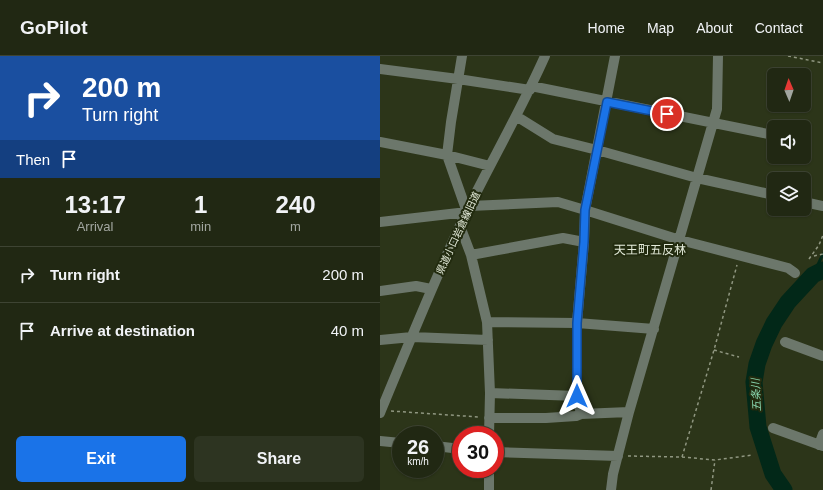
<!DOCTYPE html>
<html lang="en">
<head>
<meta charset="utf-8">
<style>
	:root { --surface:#212813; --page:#2d3421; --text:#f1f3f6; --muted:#a2a6a0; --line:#3e4433; --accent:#1a73e8 }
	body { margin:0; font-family:Helvetica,"Noto Sans JP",sans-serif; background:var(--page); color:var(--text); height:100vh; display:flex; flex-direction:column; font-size:15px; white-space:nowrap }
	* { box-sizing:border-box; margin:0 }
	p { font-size:13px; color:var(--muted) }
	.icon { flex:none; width:22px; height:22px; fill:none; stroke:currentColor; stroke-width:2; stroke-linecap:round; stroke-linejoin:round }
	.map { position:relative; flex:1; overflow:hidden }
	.sheet { display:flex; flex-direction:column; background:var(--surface); width:380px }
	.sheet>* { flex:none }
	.guide { background:#1a4fa0; color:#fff; overflow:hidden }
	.needle { width:26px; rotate:358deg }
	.controls { position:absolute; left:387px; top:12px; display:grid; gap:8px }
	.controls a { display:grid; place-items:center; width:44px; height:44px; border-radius:6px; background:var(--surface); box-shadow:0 1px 3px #0004,0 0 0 1px var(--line); font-size:20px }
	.speed { position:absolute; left:12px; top:370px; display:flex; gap:8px; font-size:20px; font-weight:700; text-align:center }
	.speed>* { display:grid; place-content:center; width:52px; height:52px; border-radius:50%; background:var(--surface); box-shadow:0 1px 3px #0004,0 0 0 1px var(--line); line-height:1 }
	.speed small { font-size:10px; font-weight:400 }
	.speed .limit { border:6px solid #d22; background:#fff; color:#111 }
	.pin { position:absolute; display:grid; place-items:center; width:34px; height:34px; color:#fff; margin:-17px; border:2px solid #fff; border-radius:50%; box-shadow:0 1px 4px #0007 }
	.me { position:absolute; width:44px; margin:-22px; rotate:0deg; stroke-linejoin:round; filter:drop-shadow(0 0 3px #0008) }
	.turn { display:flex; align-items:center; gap:14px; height:84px; padding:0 16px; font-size:18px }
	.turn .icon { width:52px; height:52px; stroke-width:2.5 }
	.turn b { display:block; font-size:28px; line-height:34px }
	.then { display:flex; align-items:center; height:38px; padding:0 16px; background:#0003; gap:8px; font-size:15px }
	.eta { display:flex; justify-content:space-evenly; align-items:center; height:68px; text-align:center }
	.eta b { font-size:24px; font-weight:700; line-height:28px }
	.primary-button { display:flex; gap:8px; margin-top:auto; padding:8px 16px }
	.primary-button a { flex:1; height:46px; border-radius:6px; background:var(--accent); color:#fff; font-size:16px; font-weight:700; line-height:46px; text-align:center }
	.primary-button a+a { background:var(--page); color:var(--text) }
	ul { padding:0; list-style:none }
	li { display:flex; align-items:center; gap:12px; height:56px; padding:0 16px; border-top:1px solid var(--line) }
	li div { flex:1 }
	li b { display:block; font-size:15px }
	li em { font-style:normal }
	header { display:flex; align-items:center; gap:24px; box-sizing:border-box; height:56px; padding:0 20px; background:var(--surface); border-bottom:1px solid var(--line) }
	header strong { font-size:19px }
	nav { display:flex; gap:22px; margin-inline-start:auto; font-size:14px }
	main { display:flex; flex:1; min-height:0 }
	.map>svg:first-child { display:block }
</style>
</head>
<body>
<header>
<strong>GoPilot</strong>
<nav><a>Home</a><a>Map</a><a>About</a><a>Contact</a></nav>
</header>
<main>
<section class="sheet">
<div class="guide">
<div class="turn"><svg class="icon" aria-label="right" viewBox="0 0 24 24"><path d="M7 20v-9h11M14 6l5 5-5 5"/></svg><div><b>200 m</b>Turn right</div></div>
<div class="then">Then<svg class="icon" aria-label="arrive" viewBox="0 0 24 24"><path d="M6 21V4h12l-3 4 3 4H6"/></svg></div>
</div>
<div class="eta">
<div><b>13:17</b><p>Arrival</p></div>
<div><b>1</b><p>min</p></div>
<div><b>240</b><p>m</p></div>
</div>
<ul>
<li><svg class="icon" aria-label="right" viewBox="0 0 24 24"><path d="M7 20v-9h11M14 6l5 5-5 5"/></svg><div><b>Turn right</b></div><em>200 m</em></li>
<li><svg class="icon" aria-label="arrive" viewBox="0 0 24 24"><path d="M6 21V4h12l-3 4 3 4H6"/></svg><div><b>Arrive at destination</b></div><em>40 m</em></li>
</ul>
<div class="primary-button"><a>Exit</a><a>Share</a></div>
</section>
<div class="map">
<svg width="443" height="434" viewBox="0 0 443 434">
	<rect width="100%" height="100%" fill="#2c3519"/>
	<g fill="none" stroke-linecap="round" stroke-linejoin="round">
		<path stroke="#022818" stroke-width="3" d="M433 219 443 198"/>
		<path stroke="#022818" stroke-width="17" d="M404 434 393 418 378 371 374 326 377 308 384 288 394 267 408 246 433 219 443 214"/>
		<path stroke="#909781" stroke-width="1.5" stroke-dasharray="3 3" stroke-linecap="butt" d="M408 0 443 7
			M434 200 443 198
			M429 203 439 189 443 179
			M334 294 359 301
			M11 355 99 361
			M248 400 302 401 335 404 373 399
			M302 401 334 294 357 209
			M331 434 335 404"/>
		<path stroke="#6c776b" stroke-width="10" d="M0 13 78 23 150 34
			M151 30 393 79
			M136 60 173 83 217 94 317 122 394 139
			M0 86 67 99 110 110
			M424 146 443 150
			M90 150 178 146 205 154 300 184 408 212 415 217
			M0 166 87 156 67 99 71 66 82 0
			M80 170 91 199 107 266 110 337 109 379
			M91 199 183 182 204 186
			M0 235 36 230 51 233
			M107 266 197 267 274 273
			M0 284 32 281 108 284
			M405 286 443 300
			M110 337 197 340
			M0 357C28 290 55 222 86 157 112 104 141 54 165 0
			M201 358 197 340V267L204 186 205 154 235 0
			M109 362H166L196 360 201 358 249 356
			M393 372 443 390
			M0 385 21 387
			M439 389 443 378
			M55 390 81 393
			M115 396 238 400
			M109 413V434
			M231 434 233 418 249 356 337 53 338 0"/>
	</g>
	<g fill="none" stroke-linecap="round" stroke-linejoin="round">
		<defs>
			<path id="route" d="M197 340V267L204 186 205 154 227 46 287 58"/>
		</defs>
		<use href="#route" stroke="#114b97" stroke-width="10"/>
		<use href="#route" stroke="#1a73e8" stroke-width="7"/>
	</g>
	<g text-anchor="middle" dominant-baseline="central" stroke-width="4" stroke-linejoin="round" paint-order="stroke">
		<g font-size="10" fill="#e4ebda" stroke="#222b0f">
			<text transform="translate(78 177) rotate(-65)">県道小口岩倉線旧道</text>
		</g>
		<g font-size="11" font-style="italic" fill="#87d4ac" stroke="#222b0f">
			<text transform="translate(376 339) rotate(-93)">五条川</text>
		</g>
		<g font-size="12" fill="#e4ebda" stroke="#222b0f">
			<text x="270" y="194">天王町五反林</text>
		</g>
	</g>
</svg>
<div class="controls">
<a><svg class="needle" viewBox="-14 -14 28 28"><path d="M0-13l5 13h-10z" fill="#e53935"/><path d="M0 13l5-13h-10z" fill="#a2a6a0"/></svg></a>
<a><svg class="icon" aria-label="sound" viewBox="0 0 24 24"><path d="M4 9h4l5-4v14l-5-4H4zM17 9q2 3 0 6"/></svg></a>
<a><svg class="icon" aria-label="layers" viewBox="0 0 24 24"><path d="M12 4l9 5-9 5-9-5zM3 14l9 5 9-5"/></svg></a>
</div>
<div class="speed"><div>26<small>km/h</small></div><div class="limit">30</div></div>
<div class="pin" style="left:287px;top:58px;background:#d93025"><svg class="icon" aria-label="arrive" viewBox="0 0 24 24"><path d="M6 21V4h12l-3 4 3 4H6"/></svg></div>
<svg class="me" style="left:197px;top:340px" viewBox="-20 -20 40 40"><path d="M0-17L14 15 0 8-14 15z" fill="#1a73e8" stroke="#fff" stroke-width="4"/></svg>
</div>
</main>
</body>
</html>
